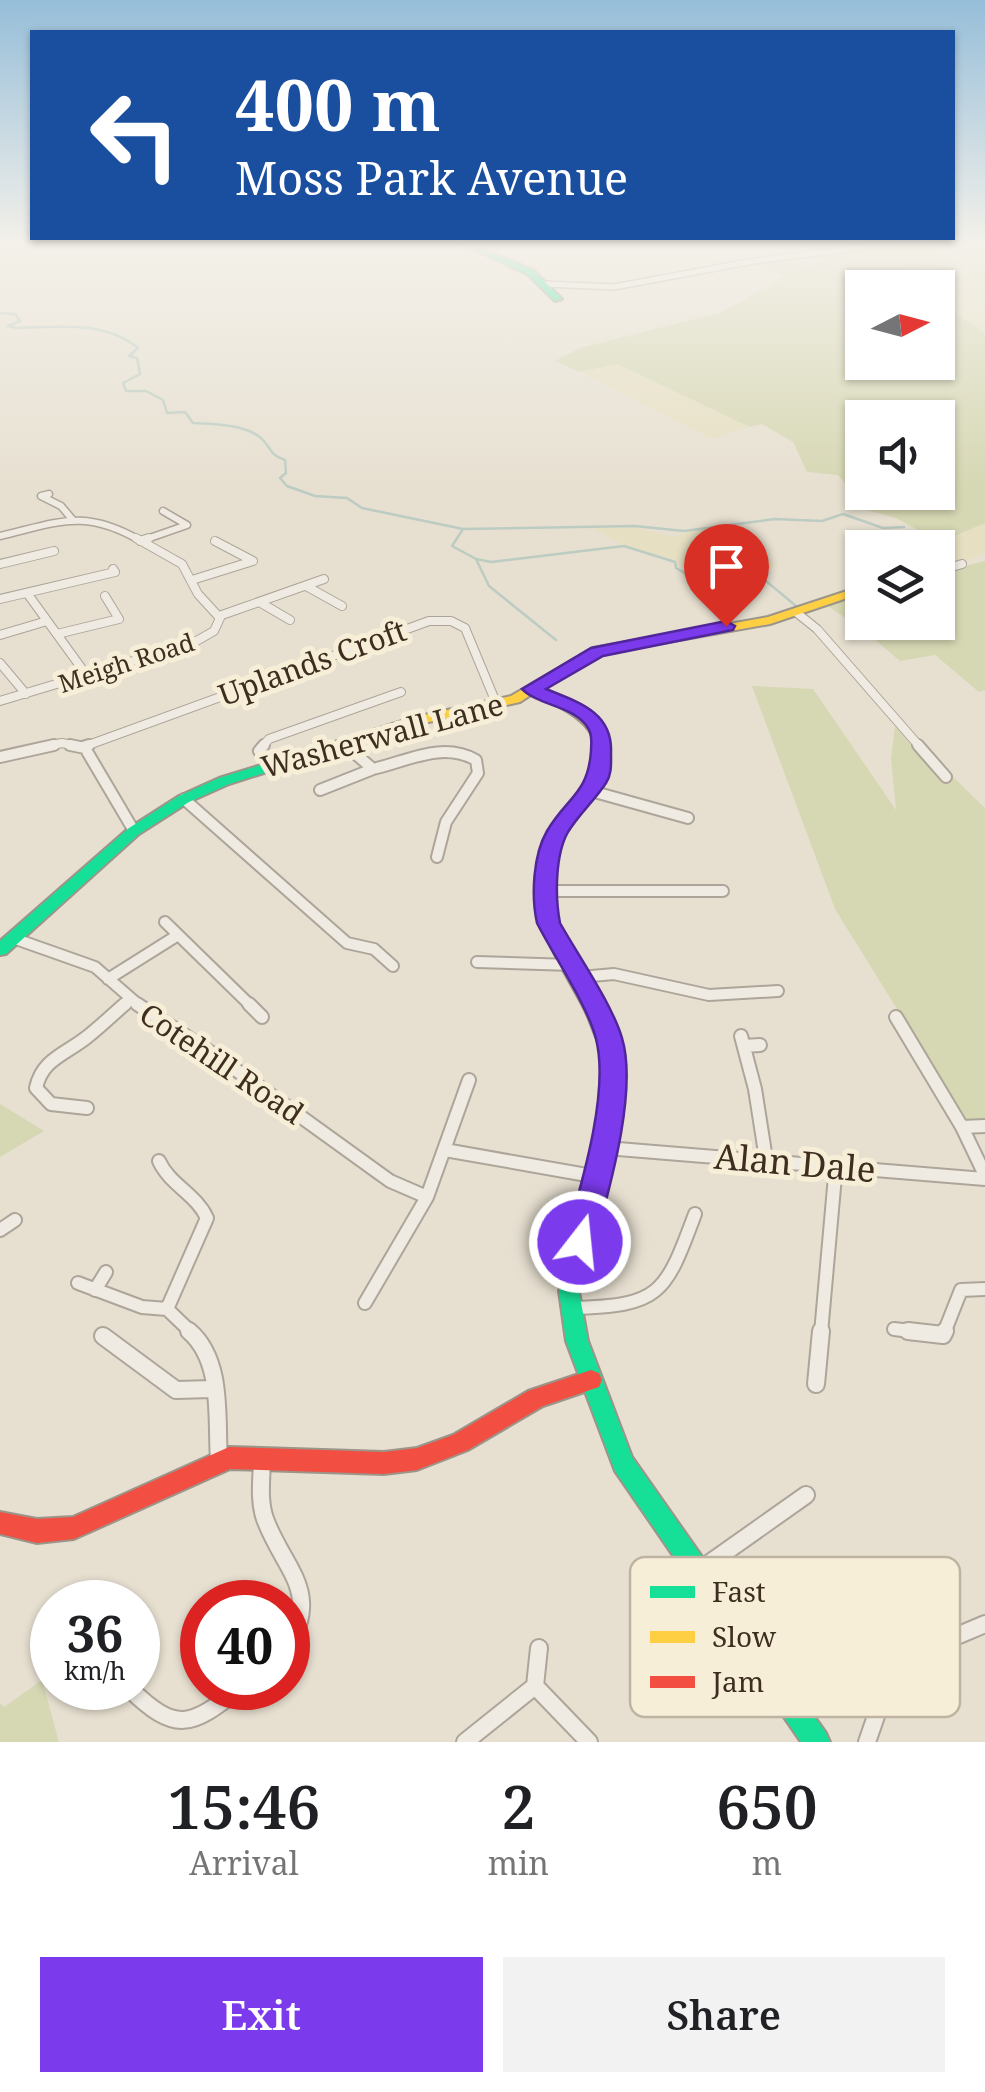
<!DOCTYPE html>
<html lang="en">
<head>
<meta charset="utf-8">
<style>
	:root { --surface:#fff; --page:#f2f2f2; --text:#202124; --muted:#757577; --accent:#7c3aed }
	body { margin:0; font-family:"Noto Serif",serif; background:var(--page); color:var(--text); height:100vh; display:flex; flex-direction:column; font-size:38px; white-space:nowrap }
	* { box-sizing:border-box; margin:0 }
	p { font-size:32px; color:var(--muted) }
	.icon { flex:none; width:55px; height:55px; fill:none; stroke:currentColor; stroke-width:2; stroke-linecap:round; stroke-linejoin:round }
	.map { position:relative; height:1742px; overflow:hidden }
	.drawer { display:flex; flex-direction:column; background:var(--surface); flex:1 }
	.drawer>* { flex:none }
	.hud { position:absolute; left:30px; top:30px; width:925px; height:210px; border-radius:0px; box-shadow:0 2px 8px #0004; background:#1a4fa0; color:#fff; overflow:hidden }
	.needle { width:65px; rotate:84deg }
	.fabs { position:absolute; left:845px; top:270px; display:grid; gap:20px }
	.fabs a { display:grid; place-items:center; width:110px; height:110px; border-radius:0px; background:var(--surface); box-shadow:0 2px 8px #0004; font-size:50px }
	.speed { position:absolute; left:30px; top:1580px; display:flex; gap:20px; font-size:50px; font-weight:700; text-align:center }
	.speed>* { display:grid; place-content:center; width:130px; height:130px; border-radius:50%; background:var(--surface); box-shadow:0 2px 8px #0004; line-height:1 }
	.speed small { font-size:25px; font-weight:400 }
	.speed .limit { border:15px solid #d22; background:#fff; color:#111 }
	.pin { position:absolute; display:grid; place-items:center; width:85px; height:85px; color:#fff; margin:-102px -42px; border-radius:50% 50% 50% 0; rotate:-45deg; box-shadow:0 0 10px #0007 }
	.pin .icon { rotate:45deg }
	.me { position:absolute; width:110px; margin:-55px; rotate:16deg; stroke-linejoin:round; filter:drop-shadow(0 0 8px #0008) }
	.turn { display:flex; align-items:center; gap:35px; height:210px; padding:0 40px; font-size:45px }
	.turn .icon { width:130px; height:130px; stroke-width:2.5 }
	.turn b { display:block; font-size:70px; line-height:85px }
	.eta { display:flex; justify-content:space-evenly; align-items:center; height:170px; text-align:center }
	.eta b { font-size:60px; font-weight:600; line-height:70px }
	.primary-button { display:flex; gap:20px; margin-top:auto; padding:20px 40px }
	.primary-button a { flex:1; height:115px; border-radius:0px; background:var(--accent); color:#fff; font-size:40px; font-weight:600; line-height:115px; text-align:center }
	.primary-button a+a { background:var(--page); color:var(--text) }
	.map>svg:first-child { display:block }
</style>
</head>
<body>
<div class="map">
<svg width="985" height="1742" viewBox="0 0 985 1742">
	<rect width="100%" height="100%" fill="#e7e0d1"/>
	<path fill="#e6dfc2" d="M974 261 985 268V334L938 300V288L923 287 902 269Z
		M617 364 750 427 711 439 580 372Z
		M985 523V554L963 562 929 547Z
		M743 525 744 548 779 564 758 574H731L712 582 685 574 677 561 620 544 593 528 634 527 673 537 697 529Z"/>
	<path fill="#d6d7b3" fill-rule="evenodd" d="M924 246 963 265 903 269 923 287 862 288V362H938V300L985 334V523L940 542 896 518 867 510 838 475 807 472 793 442 762 424 750 427 617 364 580 372 555 361 580 348 722 312 786 276 754 264 784 256 808 266 842 250ZM862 418H938V492H862Z
		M985 561V690L979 692 935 655 900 661 865 631 826 605 862 593V622H938V573Z
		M752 686 813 689 896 810 891 758 895 726 940 779 953 777 985 808V1121L967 1122 835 909Z
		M0 1104 44 1131 0 1157Z
		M42 1680 59 1742H0V1703L4 1707Z"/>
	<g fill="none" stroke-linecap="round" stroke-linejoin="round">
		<path stroke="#bcccc2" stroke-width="2.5" d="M663 244 682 251
			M0 313 15 314 20 321 8 326 16 328C58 327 103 320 138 348L129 356 137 358 140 374 123 383 126 391H146L163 400 167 413 185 412 193 423C213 424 248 424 263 440 272 450 270 455 285 460L286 473 280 478 287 486 315 496 347 498 362 508 463 529 635 526 684 531 775 519 822 521 843 514 883 528 904 527
			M463 529 452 546 476 559 489 586 556 640
			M476 559 491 562 624 546 675 562 676 568C703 586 729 580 759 575L796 606"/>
		<defs>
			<path id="street-far5" d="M545 284 614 287 754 261 888 244"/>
			<path id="street-far4" d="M49 494 41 496 61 506 72 519
				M0 536C60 522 84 508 141 541
				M141 541 187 525 163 511"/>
			<path id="street-far3" d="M140 541 149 538
				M0 564 54 551
				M938 571 962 564
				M192 580 253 561 215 541
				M306 586 342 606
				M27 593 85 673
				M0 599 115 572 113 569
				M261 603 290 620
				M797 613 817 629 920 747
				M219 616 324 579
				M57 634 119 619 105 596
				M0 635 47 621
				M0 663 26 694
				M0 701 193 643 214 631 220 618 198 594 182 564 136 538
				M344 744 348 747
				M43 747 62 743 81 747
				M83 747 429 621H451L465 628 497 705
				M262 747 269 739 401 692"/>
			<path id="street-far2" d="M70 745 85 748 134 831
				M264 745 259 751 269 764
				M345 745 373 769C408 761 442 741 476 760L478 773 446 822 437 857
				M918 745 946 777
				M83 747 89 745
				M0 757 54 745
				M320 790 373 769
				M591 791 688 818
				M184 799 347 943 374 949 393 966
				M546 891H723
				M165 922 252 1007
				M13 938 95 967 141 1007
				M477 962 572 965
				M580 977 614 974 709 995 778 991
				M108 979 178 935
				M122 1007 130 1000"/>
			<path id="street-far1" d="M137 1004 225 1062 390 1181 427 1197
				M249 1004 262 1017
				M896 1017 962 1127 985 1175
				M741 1036 755 1089 766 1159
				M744 1046 760 1045
				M87 1108 51 1104 36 1088C42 1059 66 1054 87 1037 100 1027 112 1015 125 1004
				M962 1127 985 1126
				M606 1148 985 1179
				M445 1150 598 1177
				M159 1161C170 1185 196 1194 207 1218L167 1309
				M0 1230 15 1220
				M78 1283 142 1307 167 1309
				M95 1290 106 1272
				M365 1303 427 1197 469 1080
				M571 1308C660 1306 665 1295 695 1214
				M167 1309 192 1333
				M894 1329 929 1333
				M821 1333 836 1165
				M944 1333 961 1290 985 1289"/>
			<path id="street" d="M189 1331C224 1361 216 1419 219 1461
				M908 1331 943 1335 945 1331
				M103 1336 176 1390 212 1389
				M816 1384 821 1331
				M262 1457C262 1477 258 1499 265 1519 284 1570 321 1590 288 1647
				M697 1572 806 1495
				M959 1635 985 1624
				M906 1662 921 1688
				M535 1686 539 1648
				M129 1688C176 1734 191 1727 240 1688
				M465 1742 535 1686 589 1742
				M867 1742 892 1670 924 1652"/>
			<path id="fast" d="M462 244H470L533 270 562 299 555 301 527 274Z
				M415 717 422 721 420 724 229 784 189 802 139 834 6 954 0 955V941L129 828 179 796 219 778Z
				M608 1040 614 1042 621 1060 615 1148 579 1291 588 1341 632 1457 826 1733 830 1742H801L615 1471 566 1341 559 1291 597 1148 603 1060 599 1046 602 1042Z"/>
			<path id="slow" d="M862 586V593L770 624 601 654 542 689C589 708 631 733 597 788 588 804 574 816 565 831 554 852 551 876 553 899 557 952 599 996 617 1046L614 1050H602C595 1037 591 1022 584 1008 564 969 537 934 537 888 537 871 540 852 548 836 556 820 569 808 580 793 620 739 581 714 532 694L520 702 415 725 408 721 415 717 511 696 593 648 768 617Z"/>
			<path id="jam" d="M591 1370 599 1373 602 1380 599 1387 543 1406 468 1450 417 1470 384 1474 230 1469 74 1539 37 1543 0 1534V1512L37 1519 73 1517 229 1447 384 1452 417 1448 453 1435 528 1391Z"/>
		</defs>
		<use href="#street-far5" stroke="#ada599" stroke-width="8"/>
		<use href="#street-far4" stroke="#ada599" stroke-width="9"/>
		<use href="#street-far3" stroke="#ada599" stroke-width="10"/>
		<use href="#street-far2" stroke="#ada599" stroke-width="14"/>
		<use href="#street-far1" stroke="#ada599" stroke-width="16"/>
		<use href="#street" stroke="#ada599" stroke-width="20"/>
		<use href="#fast" stroke="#9c958a" stroke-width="4"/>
		<use href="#slow" stroke="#9c958a" stroke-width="4"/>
		<use href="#jam" stroke="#9c958a" stroke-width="4"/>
		<use href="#street-far5" stroke="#efebe3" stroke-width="5"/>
		<use href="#street-far4" stroke="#efebe3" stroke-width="6"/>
		<use href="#street-far3" stroke="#efebe3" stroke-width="8"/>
		<use href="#street-far2" stroke="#efebe3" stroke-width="10"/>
		<use href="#street-far1" stroke="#efebe3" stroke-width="12"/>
		<use href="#street" stroke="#efebe3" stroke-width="16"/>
		<use href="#fast" fill="#16e098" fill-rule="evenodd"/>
		<use href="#slow" fill="#ffcf43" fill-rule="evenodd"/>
		<use href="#jam" fill="#f24e42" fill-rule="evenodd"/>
	</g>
	<linearGradient id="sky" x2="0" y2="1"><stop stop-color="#96bed9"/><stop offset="0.5" stop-color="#f4f1ea"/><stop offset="1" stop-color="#f4f1ea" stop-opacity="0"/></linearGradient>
	<rect width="985" height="488" fill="url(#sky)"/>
	<path fill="#7c3aed" stroke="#51269a" stroke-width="2.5" d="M726 621 735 626 733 630 603 656 546 689C578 702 613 712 611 753 611 763 612 774 606 783 595 800 579 814 568 832 555 855 555 897 560 923 578 955 612 1004 622 1038 638 1091 609 1190 595 1242L590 1251 580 1255 569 1251 565 1242C580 1189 610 1093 596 1039 588 1006 553 955 537 923 531 896 533 855 547 831 567 797 588 794 591 751 591 744 593 735 588 728 575 706 539 706 522 689L591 648Z"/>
	<g text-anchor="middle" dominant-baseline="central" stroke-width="10" stroke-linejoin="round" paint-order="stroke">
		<g font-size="25" fill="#3d2e20" stroke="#f7eed8">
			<text transform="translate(126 662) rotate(-18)">Meigh Road</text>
		</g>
		<g font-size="30" fill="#3d2e20" stroke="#f7eed8">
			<text transform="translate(312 662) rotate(-20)">Uplands Croft</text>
			<text transform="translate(382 735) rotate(-15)">Washerwall Lane</text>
			<text transform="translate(222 1063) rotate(34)">Cotehill Road</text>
		</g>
		<g font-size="35" fill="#3d2e20" stroke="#f7eed8">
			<text transform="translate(795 1162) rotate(5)">Alan Dale</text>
		</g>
	</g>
	<rect x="630" y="1557" width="330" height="160" rx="15" fill="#f7eed8" stroke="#bfb4a1" stroke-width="2.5"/>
	<rect x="650" y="1586" width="45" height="12" fill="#16e098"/>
	<rect x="650" y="1631" width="45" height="12" fill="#ffcf43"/>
	<rect x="650" y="1676" width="45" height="12" fill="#f24e42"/>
	<g font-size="28" fill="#3d2e20">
		<text x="712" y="1602">Fast</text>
		<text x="712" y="1647">Slow</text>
		<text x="712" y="1692">Jam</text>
	</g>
</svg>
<div class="fabs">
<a><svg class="needle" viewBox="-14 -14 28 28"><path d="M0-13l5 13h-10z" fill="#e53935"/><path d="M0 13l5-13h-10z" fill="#757577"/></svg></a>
<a><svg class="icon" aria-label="sound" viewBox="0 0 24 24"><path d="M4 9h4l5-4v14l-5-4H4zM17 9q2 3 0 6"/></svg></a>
<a><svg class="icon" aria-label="layers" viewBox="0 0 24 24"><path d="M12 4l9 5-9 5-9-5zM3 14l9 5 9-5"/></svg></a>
</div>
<div class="speed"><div>36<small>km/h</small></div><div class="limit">40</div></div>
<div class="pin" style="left:726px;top:626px;background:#d93025"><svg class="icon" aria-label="arrive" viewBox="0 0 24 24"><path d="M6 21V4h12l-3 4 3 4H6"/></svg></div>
<svg class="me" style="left:580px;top:1242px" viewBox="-20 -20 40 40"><circle r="17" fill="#7c3aed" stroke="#fff" stroke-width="3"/><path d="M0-11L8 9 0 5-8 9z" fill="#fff"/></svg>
<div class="hud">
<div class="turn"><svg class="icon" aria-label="left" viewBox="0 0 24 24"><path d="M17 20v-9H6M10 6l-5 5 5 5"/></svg><div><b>400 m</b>Moss Park Avenue</div></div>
</div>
</div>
<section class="drawer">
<div class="eta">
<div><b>15:46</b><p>Arrival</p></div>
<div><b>2</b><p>min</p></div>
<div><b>650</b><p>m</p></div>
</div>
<div class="primary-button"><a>Exit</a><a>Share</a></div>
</section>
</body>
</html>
